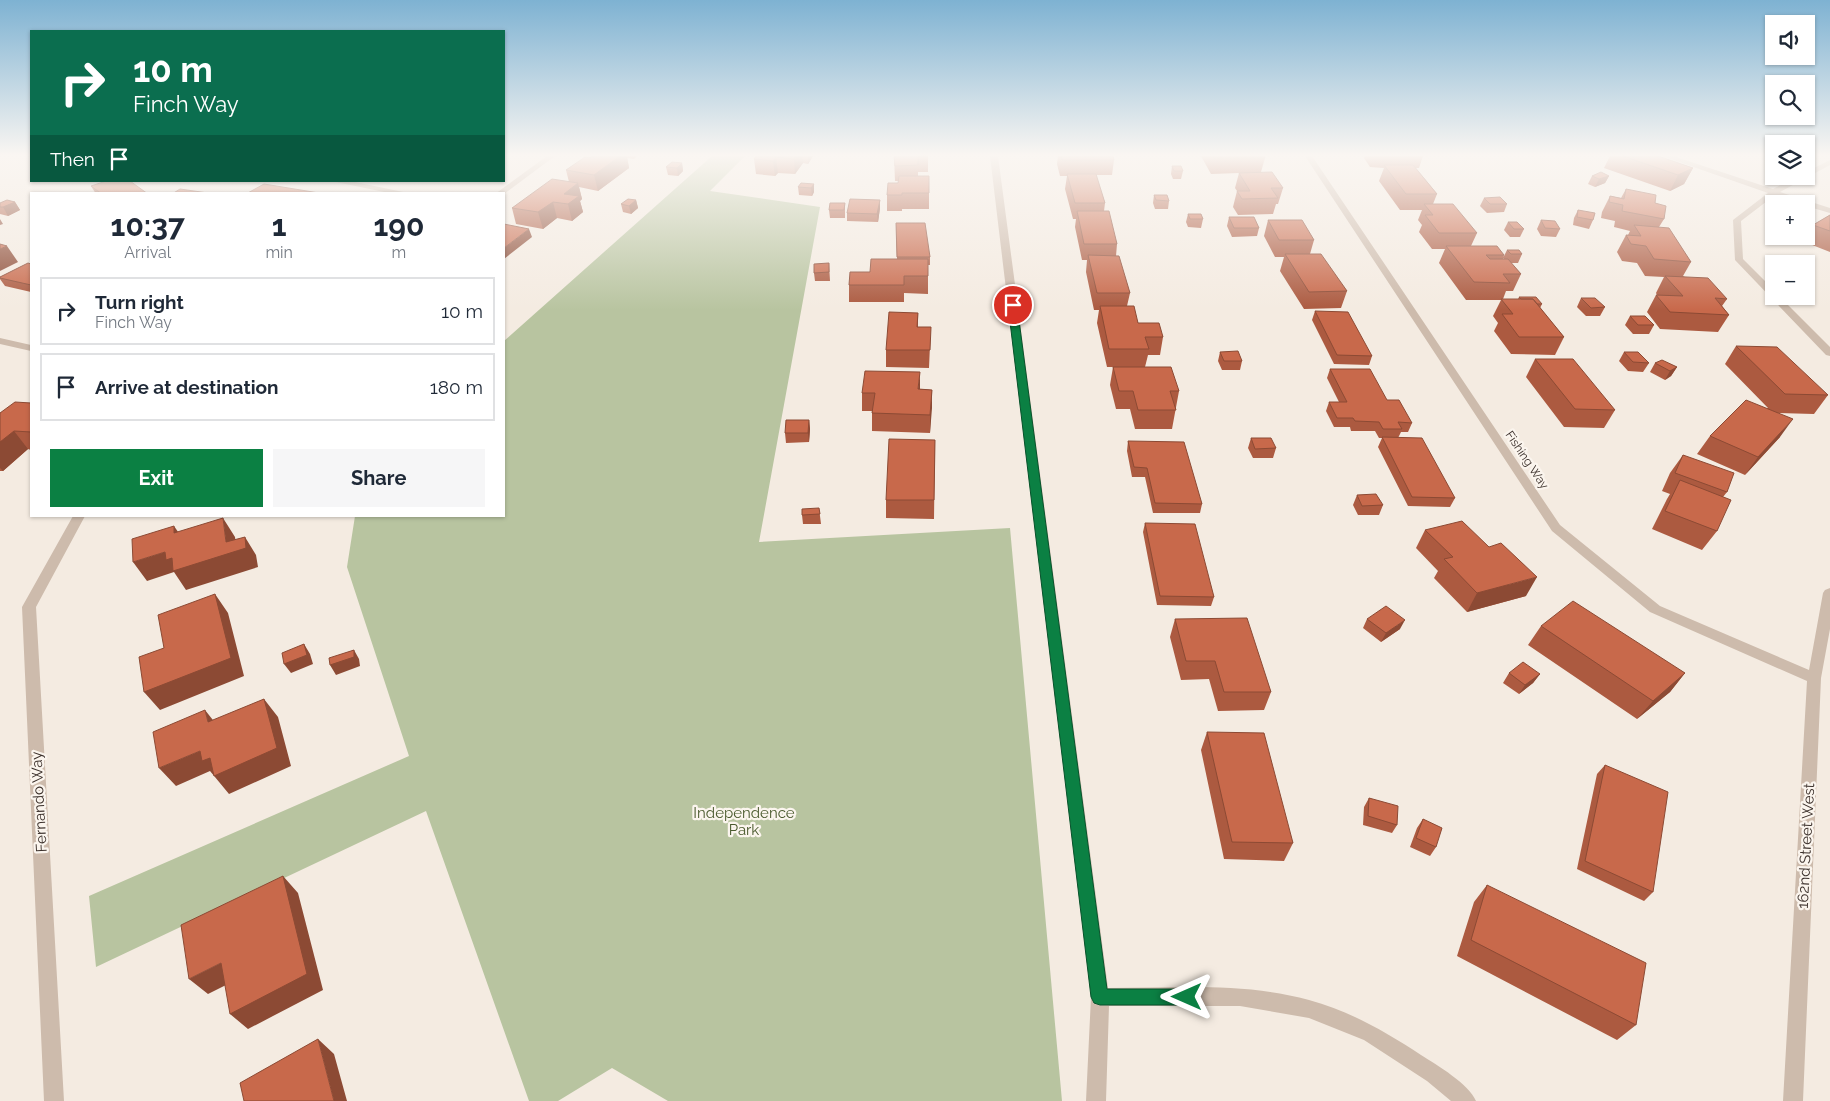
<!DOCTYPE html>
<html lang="en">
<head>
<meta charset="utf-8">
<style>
	:root { --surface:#fff; --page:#f6f6f7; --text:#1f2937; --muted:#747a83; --line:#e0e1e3; --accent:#0b8043 }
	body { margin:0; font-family:Raleway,sans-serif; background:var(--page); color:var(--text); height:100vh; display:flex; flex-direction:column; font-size:19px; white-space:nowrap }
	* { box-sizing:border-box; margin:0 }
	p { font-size:16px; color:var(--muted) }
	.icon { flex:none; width:28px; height:28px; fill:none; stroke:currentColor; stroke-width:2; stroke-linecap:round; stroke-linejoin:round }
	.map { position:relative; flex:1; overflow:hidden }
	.panel { position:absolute; left:30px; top:192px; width:475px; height:325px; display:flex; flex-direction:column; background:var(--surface); border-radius:0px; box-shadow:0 1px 4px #0004 }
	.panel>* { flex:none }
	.banner { position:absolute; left:30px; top:30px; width:475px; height:152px; border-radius:0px; box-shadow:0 1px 4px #0004; background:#0b6e4f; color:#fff; overflow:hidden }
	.tools { position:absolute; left:1765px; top:15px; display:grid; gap:10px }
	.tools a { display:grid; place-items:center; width:50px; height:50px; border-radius:0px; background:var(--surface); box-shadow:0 1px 4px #0004; font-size:25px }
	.pin { position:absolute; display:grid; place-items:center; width:42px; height:42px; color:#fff; margin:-21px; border:2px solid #fff; border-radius:50%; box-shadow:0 1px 5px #0007 }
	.me { position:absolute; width:55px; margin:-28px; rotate:270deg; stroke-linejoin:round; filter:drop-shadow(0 0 4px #0008) }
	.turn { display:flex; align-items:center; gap:18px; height:105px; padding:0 20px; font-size:22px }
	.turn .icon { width:65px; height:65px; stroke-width:2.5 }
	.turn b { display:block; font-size:35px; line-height:42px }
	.then { display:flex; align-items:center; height:48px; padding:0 20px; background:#0003; gap:10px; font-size:19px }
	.eta { display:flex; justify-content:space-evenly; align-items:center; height:85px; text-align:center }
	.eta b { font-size:30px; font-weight:700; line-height:35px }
	.primary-button { display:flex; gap:10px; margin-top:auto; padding:10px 20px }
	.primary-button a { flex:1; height:58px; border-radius:0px; background:var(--accent); color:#fff; font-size:20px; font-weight:700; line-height:58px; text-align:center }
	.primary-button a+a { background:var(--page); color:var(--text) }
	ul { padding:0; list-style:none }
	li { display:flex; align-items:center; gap:15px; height:68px; margin:0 10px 8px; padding:0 10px; border:2px solid var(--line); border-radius:0px }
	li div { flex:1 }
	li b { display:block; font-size:19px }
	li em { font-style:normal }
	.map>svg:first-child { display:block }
</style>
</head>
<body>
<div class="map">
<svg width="1830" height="1101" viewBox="0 0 1830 1101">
	<rect width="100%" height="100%" fill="#f4ebe1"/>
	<path fill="#b8c4a0" d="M712 156H745L710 191 820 207 759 542 1010 528 1062 1101H668L612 1068 558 1101H529L426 811 96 967 89 896 409 756 347 567 355 516H504V341Z"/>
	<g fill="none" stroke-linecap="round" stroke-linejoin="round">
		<path fill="#cdbbac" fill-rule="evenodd" d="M547 156H555L504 194H495Z
			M990 156H998L1108 988C1174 988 1244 982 1309 1000 1350 1011 1386 1032 1421 1055 1437 1065 1469 1084 1476 1101H1451L1427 1081 1364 1040 1309 1018 1240 1006H1109L1106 1101H1086L1091 997Z
			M1305 156H1312L1560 525 1660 606 1809 670 1823 593 1825 590 1830 588V629L1821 678 1803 1101H1783L1807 681 1650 612 1552 531Z
			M1662 156H1673L1773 189 1797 176H1806V172L1830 160V165L1780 192 1830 208V213L1806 206V204L1775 195 1741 221 1743 259 1774 290V296H1779L1830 347V356L1826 355 1735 260 1733 220 1768 193Z
			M331 181H350L413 194H394Z
			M0 338 31 345V351L0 344Z
			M73 516H85L36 607 64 1101H44L22 607Z"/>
	</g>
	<path fill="#ac5a40" d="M592 156H637L634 159 627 158 629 168 598 191 579 187 582 199 580 201 583 212 572 221 557 218 543 229 516 224 512 208 569 182 566 170Z
		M756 156H813L808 164 803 163 795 174 778 173 775 176 756 174 754 159Z
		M894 156H928V172H918V176H929V209H902V211H887V195L898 183 899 181H895Z
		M1058 156H1113L1114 160 1112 175H1096L1105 203 1104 211 1117 244 1116 256 1130 293 1127 306 1138 323 1163 337 1160 355H1148L1145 367 1179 391 1172 429H1135L1130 409H1116L1110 385 1113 367H1116H1107L1097 323 1099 310H1094L1086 272 1087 260H1082L1075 227 1076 219H1073L1065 189 1067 176H1060L1057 164Z
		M1201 156H1264L1265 158 1261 172 1283 188 1278 204H1276L1273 214 1238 215 1233 207 1237 191 1235 188 1239 173 1211 174Z
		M1365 156H1423L1419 168H1416L1437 194 1433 204 1477 233 1471 246 1504 255 1503 259H1504L1503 258 1507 250 1522 254 1518 263H1511L1521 274 1513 291H1506L1503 299H1518L1519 297 1542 304 1540 308 1564 337 1555 355 1511 354 1494 331 1498 323 1493 316 1501 300H1466L1439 263 1445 249H1432L1419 232 1422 225 1418 220 1422 210H1400L1379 181 1384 168 1370 167 1364 158Z
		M1610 156H1658L1693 168 1684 184 1670 191 1604 168Z
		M682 163 683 171 678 176 668 175 666 167Z
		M1172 166 1183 171 1181 179H1173L1171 174Z
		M1592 176H1609L1605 183 1595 187 1588 184Z
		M814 184V192L812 196 799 195 798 187Z
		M91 186 148 194H96Z
		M1626 189 1655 203 1664 219 1659 227 1691 262 1683 276 1727 299 1722 306 1729 315 1718 332 1660 329 1647 312 1656 295H1657L1656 293 1664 277 1645 276 1637 263 1622 261 1617 252 1626 235H1628L1630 231 1614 227 1615 221 1601 218 1602 212 1610 196 1621 198Z
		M1154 195 1169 201 1168 209H1155L1153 203Z
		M1484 198 1507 204 1504 212 1487 213 1480 206Z
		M636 200 638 208 631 214 623 212 621 204Z
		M880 200V208L878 222 847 221V213Z
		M15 202 20 210 8 216 0 214V203Z
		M845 203V218H830L829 210Z
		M1578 210 1593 220 1589 229 1573 225 1574 218Z
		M1188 214 1203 219 1201 228 1188 227 1186 222Z
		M1830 215V252L1802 241 1806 236 1813 225Z
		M1229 217 1259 228 1257 236 1232 237 1227 226Z
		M1268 220 1314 240 1310 254 1347 291 1341 308 1304 309 1280 271 1284 257H1275L1264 236Z
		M1541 220 1560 229 1556 237 1541 236 1537 229Z
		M1508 222 1524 229 1520 237H1510L1504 230Z
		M896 223 930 257V265H928V294L904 293V302H849V285L870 272 897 259Z
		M829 263 830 281H815L814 273Z
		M31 264V292L5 286 0 279V277Z
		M1581 298 1605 307 1600 316H1586L1577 307Z
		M1315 311 1372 356 1369 365 1334 364 1312 320Z
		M918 313V327L930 345 929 368 886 367V350Z
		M1630 316 1654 325 1649 334H1633L1625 325Z
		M1736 346 1828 395 1814 414 1778 413 1780 437 1745 475 1697 454 1710 436 1768 408 1725 364Z
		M1220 352 1242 361 1240 370H1222L1218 361Z
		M1624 352 1649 363 1643 372 1628 371 1619 361Z
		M1535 359 1615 410 1604 428 1564 427 1526 377Z
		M1655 363 1677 367 1671 376 1665 380 1650 372Z
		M1330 369 1387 400 1412 423 1408 432H1401L1398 438 1455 498 1450 507 1408 506 1378 447 1382 438H1379L1375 431H1351L1350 427H1334L1326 411 1329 402H1339L1327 378Z
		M920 389 932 390 930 433 872 431V411H862V393Z
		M31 403V450L28 449 3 471H0V413Z
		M809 420 810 429 809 442 786 443 785 433Z
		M1251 438 1276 448 1273 458H1253L1248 448Z
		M935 440 934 519 886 518V500Z
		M1128 441 1202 504 1200 513H1153L1145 477H1132L1127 451Z
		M1683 455 1727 492 1723 497 1717 531 1702 550 1652 529 1667 499 1670 494 1662 491 1670 473Z
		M1357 495 1383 505 1379 515H1358L1353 505Z
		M819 508 821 524H803L802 515Z
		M1145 523 1214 597 1211 606 1157 605 1143 532Z
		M1425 530 1526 596 1467 612 1434 578 1438 571 1416 548Z
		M1175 619 1271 692 1264 710 1218 711 1209 679 1181 680 1170 637Z
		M1367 619 1400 629 1381 642 1363 628Z
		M1541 626 1685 673 1670 692 1637 719 1528 645Z
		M1509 673 1540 674 1533 683 1519 694 1503 683Z
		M1207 732 1293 843 1284 861 1224 859 1201 750Z
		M1605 765 1653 892 1644 901 1577 869 1597 774Z
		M1369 798 1397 825 1392 833 1363 825 1364 807Z
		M1423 819 1436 847 1430 856 1410 847 1417 828Z
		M1487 885 1636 1025 1617 1040 1457 956 1474 902Z"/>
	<path fill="#8c4a34" d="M620 156H627L629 168 598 191 594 175Z
		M795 156H802L803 163 795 174 794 159Z
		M808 156H813L808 164Z
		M776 157 778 173 775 176 773 161Z
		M682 163 683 171 678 176 677 168Z
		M1693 168 1684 184 1670 191 1678 175Z
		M1609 176 1605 183 1595 187 1599 179Z
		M578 183 582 199 580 201 583 212 572 221 568 204 564 194Z
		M814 184V192L812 196 811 188Z
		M636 200 638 208 631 214 629 206Z
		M880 200V208L878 222 877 214Z
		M15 202 20 210 8 216 3 207Z
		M553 202 557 218 543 229 538 212Z
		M0 219 3 224 0 225Z
		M529 229 532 237 504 259V248Z
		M7 246 18 262 0 271V249Z
		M1677 367 1671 376 1665 380 1670 371Z
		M920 372V390L918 389Z
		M932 390V408L930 433V415Z
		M1793 419 1780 437 1745 475 1758 457Z
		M809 420 810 429 809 442 808 433Z
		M14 431 28 449 3 471 0 468V442Z
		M223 518 235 537 237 551 245 537 256 555 258 567 186 590 174 572 147 581 133 562 165 552 172 558 226 542Z
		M174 526 187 545 174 533Z
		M1537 577 1526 596 1467 612 1477 593Z
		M215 594 228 613 244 676 160 710 144 692Z
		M1405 620 1400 629 1381 642 1386 633Z
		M304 644 310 654 313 664 291 673 284 664Z
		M354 650 359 659 360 666 336 675 330 665Z
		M1685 673 1670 692 1637 719 1653 701Z
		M1540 674 1533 683 1519 694 1525 685Z
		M264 699 278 717 291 766 229 794 210 771 176 786 159 768 200 751Z
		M205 710 220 729 208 722Z
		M283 876 298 893 323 990 248 1029 230 1014Z
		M221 963 238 979 208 994 189 979Z
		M318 1039 334 1054 347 1101H334Z"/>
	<path fill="#c8694b" stroke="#8c4a34" d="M592 156H620L594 175 566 170 585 157 590 158Z
		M756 156H795L794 159 776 157 773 161 754 159Z
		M894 156H928H918V165L895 166Z
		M1061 156H1113L1114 160H1062Z
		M1213 156H1264L1265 158H1214Z
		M1623 156H1658L1693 168 1678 175Z
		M672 162 682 163 677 168 666 167Z
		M1384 165H1413L1437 194H1406Z
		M1172 166H1181L1183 171H1174Z
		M1272 172 1283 188H1271L1278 198 1242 199 1237 191H1250L1239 173Z
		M1601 172 1609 176 1599 179 1592 176Z
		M1067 174H1096L1105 203H1075Z
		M899 176H929V193H902V195H887L888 183H898Z
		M552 179 578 183 564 194 579 196 568 204 553 202 538 212 512 208Z
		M106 181H130L148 194H102L91 186Z
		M801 183 814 184 811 188 798 187Z
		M264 184 319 193 246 194Z
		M180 189 215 194H172Z
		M1626 189 1656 195 1655 203 1666 206 1664 219 1622 211 1623 205 1609 202 1610 196 1624 199Z
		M1154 195H1167L1169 201 1156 200Z
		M1500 197 1507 204H1490L1484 198Z
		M628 199 636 200 629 206 621 204Z
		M850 199 880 200 877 214 847 213Z
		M7 200 15 202 3 207H0V203Z
		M830 203H845L844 210H829Z
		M1424 204H1453L1477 233H1439L1425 215H1433Z
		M1578 210 1595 213 1593 220 1577 217Z
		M1077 211H1109L1117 244H1084Z
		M1188 214H1201L1203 219H1190Z
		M1830 215V231L1813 225Z
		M1229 217H1254L1259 228H1234Z
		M1268 220H1302L1314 240H1279Z
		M1541 220 1555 221 1560 229 1545 228Z
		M1508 222H1517L1524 229H1514Z
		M896 223H925L930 257H897Z
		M504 224 529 229 504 248Z
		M1634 225 1669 228 1691 262 1654 259 1646 246 1631 244 1626 235 1641 236Z
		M0 244 7 246 0 249Z
		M1446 246H1497L1504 255H1486L1490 259H1508L1521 274H1503L1510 283 1474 282Z
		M1507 250H1519L1522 254H1511Z
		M1285 254H1321L1347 291 1309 292Z
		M1088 255 1119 256 1130 293H1097Z
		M871 259H928V276H904V285H849L850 272H870Z
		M28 263 31 264V285L0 278V277Z
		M829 263V272L814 273V264Z
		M1665 276 1708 278 1727 299 1715 298 1729 315 1670 312 1656 295 1683 296Z
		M1519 297H1536L1542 304H1537L1533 299H1521Z
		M1581 298H1595L1605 307 1591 308Z
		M1501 299H1533L1564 337H1519L1502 314H1513Z
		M1100 306H1134L1138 323H1159L1163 337H1145L1149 349H1109Z
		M1315 311 1348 312 1372 356 1337 355Z
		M889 312 918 313 917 327H931L930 350H886Z
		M1630 316H1645L1654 325H1638Z
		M1736 346 1777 347 1828 395 1785 394Z
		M1238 351 1242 361H1224L1220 352Z
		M1624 352H1638L1649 363 1633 362Z
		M1535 359H1573L1615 410 1575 409Z
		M1662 360 1677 367 1670 371 1655 363Z
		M1113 367H1171L1179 391H1170L1176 410H1138L1133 391H1119Z
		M1330 369H1370L1387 400H1399L1412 423 1398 422 1402 429H1383L1379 422 1355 421 1353 418H1337L1329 402H1347Z
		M865 371 920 372 918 389 932 390 930 415 872 413 875 393H862Z
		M1746 400 1793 419 1758 457 1710 436Z
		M15 402 31 403V432L14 431 0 442V413Z
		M786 420H809L808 433H785Z
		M1382 437 1422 438 1455 498 1412 497Z
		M1251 438H1271L1276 448 1255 449Z
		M889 439 935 440 934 500H886Z
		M1128 441 1184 442 1202 504 1155 503 1147 468 1134 467Z
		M1683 455 1734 473 1727 492 1675 473Z
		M1680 480 1731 500 1717 531 1665 511Z
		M1376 494 1383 505 1362 506 1357 495Z
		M819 508 820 514 802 515V509Z
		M223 518 226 542 245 537 246 548 173 571 172 558 166 560 165 552 133 562 132 539 174 526V533Z
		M1462 521 1489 547 1501 543 1537 577 1477 593 1444 559 1453 557 1425 530Z
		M1145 523 1195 524 1214 597 1160 596Z
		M215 594 231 658 144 692 139 657 164 648 158 615Z
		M1573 601 1685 673 1653 701 1541 626Z
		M1386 606 1405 620 1386 633 1367 619Z
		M1247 618 1271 692H1224L1215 661H1186L1175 619Z
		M304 644 307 655 284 664 282 653Z
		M354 650V657L330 665 329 658Z
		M1523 662 1540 674 1525 685 1509 673Z
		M264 699 277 748 214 776 210 758 202 761 200 751 159 768 153 732 205 710 208 722Z
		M1207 732 1264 733 1293 843 1232 842Z
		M1605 765 1668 792 1653 892 1585 861Z
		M1369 798 1398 806 1397 825 1368 816Z
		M1423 819 1442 828 1436 847 1416 838Z
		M283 876 307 974 230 1014 221 963 189 979 181 925Z
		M1487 885 1646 963 1636 1025 1471 940Z
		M318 1039 334 1101H244L240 1083Z"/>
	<linearGradient id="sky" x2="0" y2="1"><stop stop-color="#7eb2d2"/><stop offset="0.5" stop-color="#faf6f2"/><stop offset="1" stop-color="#faf6f2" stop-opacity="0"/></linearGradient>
	<rect width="1830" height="310" fill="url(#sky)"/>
	<path fill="#0b8043" stroke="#07532c" d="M1013 302 1017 305 1107 989H1187L1193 991 1196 997 1193 1003 1187 1005H1100L1094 1003 1091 997 1008 305Z"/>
	<g text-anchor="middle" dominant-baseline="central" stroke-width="4.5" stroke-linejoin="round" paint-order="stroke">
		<g font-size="12" fill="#3b302b" stroke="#fbf5ee">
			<text transform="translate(1527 460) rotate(56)">Fishing Way</text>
		</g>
		<g font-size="15" fill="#3b302b" stroke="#fbf5ee">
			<text transform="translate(39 802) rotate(-93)">Fernando Way</text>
			<text transform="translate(1806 846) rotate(-87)">162nd Street West</text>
		</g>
		<g font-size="15" fill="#4a5a2e" stroke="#fbf5ee">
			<text x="744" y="813">Independence<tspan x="744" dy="17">Park</tspan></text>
		</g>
	</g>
</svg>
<div class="tools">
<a><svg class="icon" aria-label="sound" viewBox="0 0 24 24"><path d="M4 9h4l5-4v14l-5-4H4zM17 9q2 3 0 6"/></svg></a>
<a><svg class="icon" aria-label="search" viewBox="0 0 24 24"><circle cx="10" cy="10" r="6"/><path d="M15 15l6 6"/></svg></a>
<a><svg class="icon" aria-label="layers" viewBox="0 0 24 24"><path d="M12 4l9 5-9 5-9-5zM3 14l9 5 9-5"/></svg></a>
<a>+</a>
<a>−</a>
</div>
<div class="pin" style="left:1013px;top:305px;background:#d93025"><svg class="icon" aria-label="arrive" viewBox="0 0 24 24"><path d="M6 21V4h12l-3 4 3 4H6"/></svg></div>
<svg class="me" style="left:1187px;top:997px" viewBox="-20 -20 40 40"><path d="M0-17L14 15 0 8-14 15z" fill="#0b8043" stroke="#fff" stroke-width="4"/></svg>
<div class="banner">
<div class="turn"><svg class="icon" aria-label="right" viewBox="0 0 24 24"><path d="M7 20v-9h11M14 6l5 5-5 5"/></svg><div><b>10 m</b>Finch Way</div></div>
<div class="then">Then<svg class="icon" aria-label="arrive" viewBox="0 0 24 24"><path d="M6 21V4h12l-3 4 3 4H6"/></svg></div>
</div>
<section class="panel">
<div class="eta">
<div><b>10:37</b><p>Arrival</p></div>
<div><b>1</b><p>min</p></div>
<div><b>190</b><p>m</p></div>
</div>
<ul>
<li><svg class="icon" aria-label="right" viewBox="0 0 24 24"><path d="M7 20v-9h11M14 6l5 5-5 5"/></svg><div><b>Turn right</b><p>Finch Way</p></div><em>10 m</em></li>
<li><svg class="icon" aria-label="arrive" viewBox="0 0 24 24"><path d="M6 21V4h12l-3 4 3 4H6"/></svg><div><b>Arrive at destination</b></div><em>180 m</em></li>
</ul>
<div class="primary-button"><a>Exit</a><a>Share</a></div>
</section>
</div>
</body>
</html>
